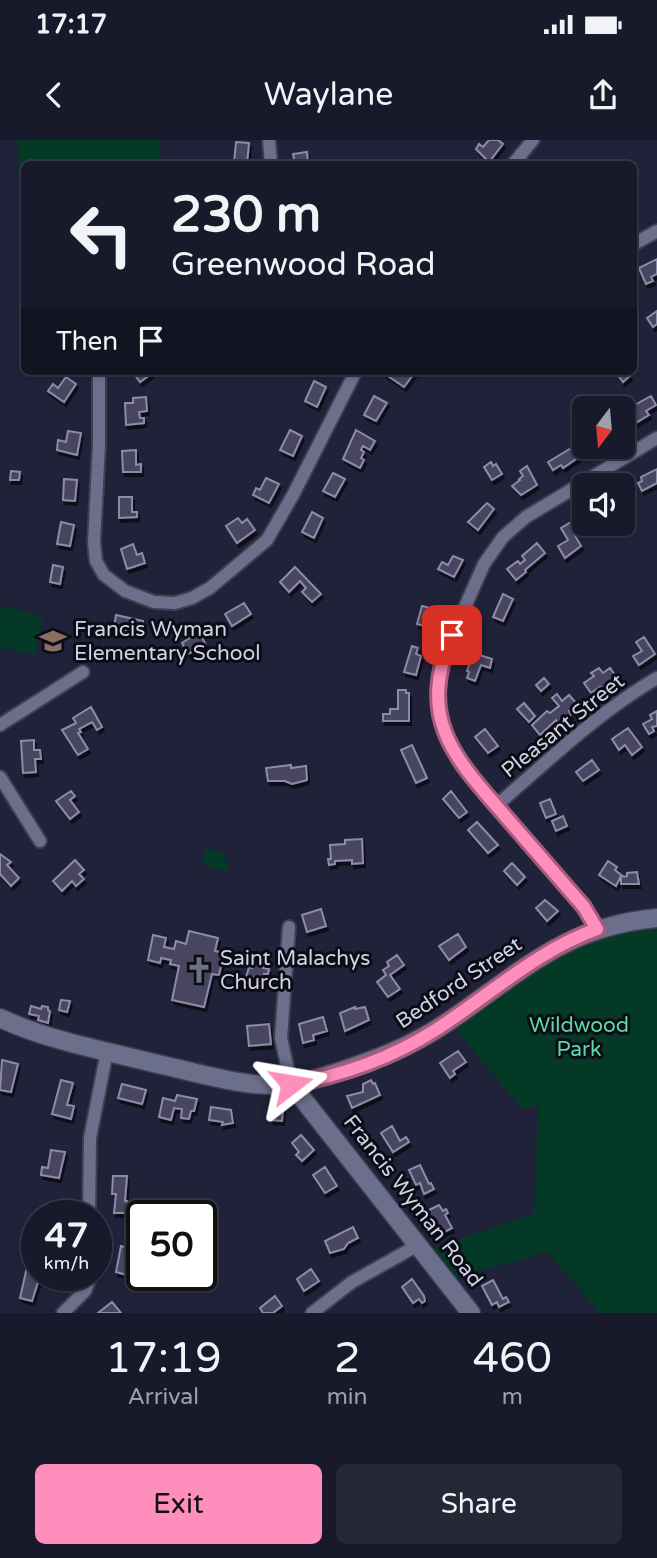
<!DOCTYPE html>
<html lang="en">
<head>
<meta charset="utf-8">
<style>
	:root { --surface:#181a2b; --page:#252737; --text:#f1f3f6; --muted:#9fa1a9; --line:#363847; --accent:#fe8ebb }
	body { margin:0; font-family:"Varela Round",sans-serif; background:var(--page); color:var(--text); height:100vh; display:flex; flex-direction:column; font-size:26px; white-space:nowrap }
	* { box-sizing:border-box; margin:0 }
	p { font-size:23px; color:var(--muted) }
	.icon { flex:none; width:38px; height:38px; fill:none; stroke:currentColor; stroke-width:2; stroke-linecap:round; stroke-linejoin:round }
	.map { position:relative; height:1173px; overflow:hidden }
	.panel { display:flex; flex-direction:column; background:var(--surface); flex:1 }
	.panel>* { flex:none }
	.banner { position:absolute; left:21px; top:21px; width:616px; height:214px; border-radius:10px; box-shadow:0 2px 5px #0004,0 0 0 2px var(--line); background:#181a2b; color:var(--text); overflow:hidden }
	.needle { width:46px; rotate:196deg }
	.buttons { position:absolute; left:572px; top:256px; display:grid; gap:14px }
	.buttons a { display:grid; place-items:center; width:63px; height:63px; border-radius:10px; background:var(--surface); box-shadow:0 2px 5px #0004,0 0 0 2px var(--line); font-size:35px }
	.speed { position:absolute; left:21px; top:1060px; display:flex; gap:14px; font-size:35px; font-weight:700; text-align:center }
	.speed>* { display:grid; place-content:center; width:91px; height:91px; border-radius:50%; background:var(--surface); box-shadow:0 2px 5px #0004,0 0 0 2px var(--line); line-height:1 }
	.speed small { font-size:18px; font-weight:400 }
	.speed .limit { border:4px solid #111; border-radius:10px; background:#fff; color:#111 }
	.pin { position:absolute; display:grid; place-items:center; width:60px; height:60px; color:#fff; margin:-30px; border-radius:14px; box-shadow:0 4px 10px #0006 }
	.me { position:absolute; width:77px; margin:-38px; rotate:76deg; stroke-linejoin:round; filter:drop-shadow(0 0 5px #0008) }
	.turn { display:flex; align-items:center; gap:24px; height:147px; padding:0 35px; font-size:32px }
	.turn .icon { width:91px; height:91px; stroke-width:2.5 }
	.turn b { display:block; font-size:49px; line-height:60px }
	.then { display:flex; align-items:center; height:66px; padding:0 35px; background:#0003; gap:14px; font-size:26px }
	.eta { display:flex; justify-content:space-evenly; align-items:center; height:119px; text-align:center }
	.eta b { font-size:42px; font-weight:600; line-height:49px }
	.cta { display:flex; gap:14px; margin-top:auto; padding:14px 35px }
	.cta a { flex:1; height:80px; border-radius:10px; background:var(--accent); color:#111; font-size:28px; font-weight:600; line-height:80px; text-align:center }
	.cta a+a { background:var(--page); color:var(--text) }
	.status { display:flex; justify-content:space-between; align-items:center; height:49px; padding:0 35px; background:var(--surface); direction:ltr }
	.status svg { height:19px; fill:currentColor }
	header { display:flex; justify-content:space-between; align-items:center; height:91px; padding:0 35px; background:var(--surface); font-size:32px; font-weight:600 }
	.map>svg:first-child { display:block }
</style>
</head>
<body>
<div class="status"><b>17:17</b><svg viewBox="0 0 49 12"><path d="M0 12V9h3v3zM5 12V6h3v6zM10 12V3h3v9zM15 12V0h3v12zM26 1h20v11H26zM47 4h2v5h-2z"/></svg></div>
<header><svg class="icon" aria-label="back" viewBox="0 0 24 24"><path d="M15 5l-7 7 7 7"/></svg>Waylane<svg class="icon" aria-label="share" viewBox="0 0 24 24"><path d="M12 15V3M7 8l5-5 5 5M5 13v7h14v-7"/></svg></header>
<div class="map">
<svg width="657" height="1173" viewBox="0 0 657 1173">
	<defs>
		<filter id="shadow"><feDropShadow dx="2" dy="4" stdDeviation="0" flood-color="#0009"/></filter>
	</defs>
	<rect width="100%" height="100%" fill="#202239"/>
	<path fill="#043926" d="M17 0H159L161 24H24V92Z
		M0 466 43 476 35 515 0 507Z
		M206 708 224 713 229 733 202 724Z
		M657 788V1173H600L547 1112 454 1138 433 1108 534 1074 538 965 522 969 454 887 560 815 611 796V793Z"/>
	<path fill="#47455f" stroke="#8d8ba9" stroke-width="2" filter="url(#shadow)" d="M489 0H498L503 4 489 22 476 9 479 4 483 7Z
		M236 2 249 3 247 24 234 23Z
		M307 12 308 24H295L293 14Z
		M657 119V134L651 137 653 141 646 144 639 128Z
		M657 171V184L653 187 647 178Z
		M132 231H149L151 234 140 242Z
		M387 231H416L404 247 385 234Z
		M615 231H625L630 236 623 242Z
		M66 237 76 244 64 262 48 251 53 244 58 248Z
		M314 241 326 247 317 267 305 261Z
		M374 256 387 263 376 281 364 275Z
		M651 256 656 265 646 271 649 275 632 285 624 271Z
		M146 257 147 271 139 272 140 278H144V283L126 285 125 263H133V258Z
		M290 290 302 296 293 316 280 310Z
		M356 290 375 301 370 310 363 306 361 310 364 312 361 318 364 320 360 328 343 319Z
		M68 291 81 293 77 315 57 310 58 300 66 302Z
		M573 307 579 317 563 328 561 325 553 330 548 322Z
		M136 310V325L141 324V332H123L122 311Z
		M491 322 493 326 496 324 502 334 492 340 484 327Z
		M527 326 537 345 521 355 512 346 520 340 519 339 523 336 520 331Z
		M657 329V343L642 351 638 343 642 341 641 337Z
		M11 331 20 332 19 340H10Z
		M333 333 345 339 335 357 323 351Z
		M266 338 279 344 269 363 253 355 256 348 260 350Z
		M64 339 77 340 75 361 63 360Z
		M119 357H132V372H137V377L119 378Z
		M487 363 494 369 478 390 468 382Z
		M312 372 323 378 314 398 302 392Z
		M579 377 586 388 574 394 581 406 565 418 558 406 568 400 561 388Z
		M238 378 242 383 247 379 255 390 237 403 226 386Z
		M61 382 74 385 70 406 57 404Z
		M537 403 545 413 525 430 526 432 516 440 507 429 518 421 520 424 525 420 522 416Z
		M133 404 137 415 142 413 145 423 127 429 121 409Z
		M453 416 463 420 454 437 438 429 442 422 448 425Z
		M53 425 63 427 60 444 50 442Z
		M295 427 321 454 312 462 302 452 306 448 300 441 289 452 280 442Z
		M503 454 513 459 503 481 493 477Z
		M244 463 251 474 232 486 225 474Z
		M422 466 434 469 429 487 417 484Z
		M116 475 143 481 140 494 124 490 123 494 116 492 117 488 114 487Z
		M199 492 206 505 188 514 182 503Z
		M644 497 655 514 639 525 633 516 642 511 636 502Z
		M412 506 418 508 416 514 421 516 416 535 404 532Z
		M473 513 492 519 490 528 481 525 475 541 467 538 469 532 467 531Z
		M599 528 603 533 610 528 617 538 601 549 600 547 591 553 584 543 594 536 591 533Z
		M544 538 549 544 541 551 536 545Z
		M398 550H406V553H409V581H383V574H390V569H398Z
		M557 554 562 561 569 555 577 564 569 571 571 575 559 585 556 580 540 595 532 585 547 571 550 573 559 566 552 558Z
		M524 563 535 576 529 582 517 569Z
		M91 567 102 587 97 590 92 582 79 589 81 592 78 593 88 609 78 615 62 590 76 583 73 578Z
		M657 571V586L652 587 654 591 649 594 643 584 652 579 650 575Z
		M628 588 642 607 632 615 625 605 619 610 612 599Z
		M485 589 498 606 488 613 475 597Z
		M34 600V610H40L41 619H35L36 632 23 633 21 601Z
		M412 605 427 638 416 643 401 610Z
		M532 611 536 617 527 624 523 618Z
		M592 620 599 630 583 641 576 632Z
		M291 625V628L306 626 307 640 292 644 285 641H268L266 628Z
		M71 651 75 656 70 660 79 672 70 679 56 661Z
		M451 651 467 672 459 678 443 659Z
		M550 659 556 674 546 678 540 663Z
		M563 676 567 686 556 691 552 681Z
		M477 682 498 705 488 713 468 690Z
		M362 699 363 723 352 724V720L335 721V724L329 725 328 719H331L330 705 345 704V700Z
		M0 714 11 722 7 725 19 738 11 746 0 734Z
		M75 720 84 730 79 734 84 739 76 746 72 741 62 751 53 741Z
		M608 721 617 727 615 730 624 737 627 736V733L637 732 639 744H621V736L616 746 599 735Z
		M512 723 525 737 517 745 504 731Z
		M545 760 558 771 547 781 536 768Z
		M321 769 326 786 307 792 302 775Z
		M189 791 218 798 215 811 224 813 219 835 212 834 204 867 172 860 179 826 170 824 171 820 161 818 160 823 148 820 153 795 166 798 164 807 174 809 176 801 186 804Z
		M458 794 466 807 449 820 439 806Z
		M397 815 404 825 390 835 400 849 388 857 377 842 386 835 383 830 389 826 387 822Z
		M253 817 264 818 263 828 269 829 268 834H264V838L252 837V842L245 841 249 827 252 828Z
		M61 860 70 861 67 872 59 870Z
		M31 866 41 869 42 866 48 867V870L50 871 48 883 38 880 39 876 29 874Z
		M355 867V869L365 867 369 880 345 891 340 873Z
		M323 877 327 891 313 895 314 900 303 903 299 884Z
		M269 884 271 904 249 906 247 886Z
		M458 911 466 922 453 931 455 934 450 938 440 923Z
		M2 920 18 924 11 952 0 950Z
		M61 940 73 943 67 965 74 966 71 979 52 974Z
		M371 940 373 944 375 943 380 955 352 968 347 956 363 952V944Z
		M122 944 146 950 142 964 118 958Z
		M177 955 197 959 194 971H191L189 979 181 978 182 969 174 968 171 980 159 977 163 958 175 961Z
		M211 967 231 970 233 983 222 985 223 982 209 980Z
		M272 968 283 969 282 981 271 980Z
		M392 986 400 1001 406 997 409 1002 393 1012 381 993Z
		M301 995 314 1010 302 1021 296 1015 299 1012 292 1003Z
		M51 1010 65 1012 59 1038 41 1035 42 1027 48 1028Z
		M420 1025 429 1044 431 1043 434 1049 424 1054 420 1043 416 1045 409 1030Z
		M325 1027 337 1046 325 1053 313 1035Z
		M113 1036H127L125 1061H127L126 1073H114L116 1054H112Z
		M439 1065 443 1071 446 1069 448 1073 445 1075 452 1088 439 1095 427 1071Z
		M353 1087 358 1098 348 1103 344 1109 330 1113 325 1101Z
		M121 1106 142 1112V1120L132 1117 127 1135 116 1132Z
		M27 1127 37 1130V1136H40L32 1161 20 1158Z
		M311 1129 319 1141 304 1151 297 1139Z
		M412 1139 424 1156 425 1161 422 1163 419 1159 413 1163 402 1147Z
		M493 1140 503 1159 506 1157 509 1162 499 1167 497 1162 492 1165 482 1146Z
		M275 1156 282 1166 273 1173H263L260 1168Z
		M112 1162 121 1173H98Z"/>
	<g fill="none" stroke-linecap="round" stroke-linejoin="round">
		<defs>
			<path id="street" d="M269 0 271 24
				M513 24 533 0
				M634 104 657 91
				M99 231V304L94 402 96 421 104 435 125 451 154 462 175 463 192 458 210 448 267 400 293 355 356 231
				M0 585 83 532
				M0 637 40 701
				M496 666C548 621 597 573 657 538
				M289 787 281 898 291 944
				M596 789 585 767 461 625 444 591 439 575 437 554 441 521 484 424 503 397 526 377 657 298
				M89 1076 90 998 107 911
				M63 1173 85 1151 91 1136
				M312 1173 352 1142 418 1105"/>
			<path id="secondary" d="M0 878C49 901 106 911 158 924 199 933 242 947 284 945 301 944 319 938 335 933 375 920 412 906 446 883 521 833 562 787 657 778
				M291 944 471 1173"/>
		</defs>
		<use href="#street" stroke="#3e3e52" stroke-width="16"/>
		<use href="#secondary" stroke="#3e3e52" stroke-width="21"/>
		<use href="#street" stroke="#6c6f8b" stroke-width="12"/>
		<use href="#secondary" stroke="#6c6f8b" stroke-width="18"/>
	</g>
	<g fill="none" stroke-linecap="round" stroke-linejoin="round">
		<defs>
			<path id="route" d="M291 944C342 936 394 917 437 889 490 855 536 811 597 789L584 767C558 737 532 707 506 677 453 616 417 579 452 495"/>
		</defs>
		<use href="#route" stroke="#a55c7a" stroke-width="18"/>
		<use href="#route" stroke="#fe8ebb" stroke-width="12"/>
	</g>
	<defs>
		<symbol id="school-bare" viewBox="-9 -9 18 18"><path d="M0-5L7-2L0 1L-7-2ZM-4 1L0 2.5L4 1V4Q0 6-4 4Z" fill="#8d6e63" stroke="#0c0c17" stroke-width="2.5" paint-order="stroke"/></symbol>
		<symbol id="church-bare" viewBox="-9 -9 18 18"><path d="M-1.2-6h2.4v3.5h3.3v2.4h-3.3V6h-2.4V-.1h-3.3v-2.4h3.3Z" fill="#6b7280" stroke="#0c0c17" stroke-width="2.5" paint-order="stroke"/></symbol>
	</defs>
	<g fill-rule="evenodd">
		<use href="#school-bare" x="34" y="482" width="38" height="38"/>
		<use href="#church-bare" x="180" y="811" width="38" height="38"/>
	</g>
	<g text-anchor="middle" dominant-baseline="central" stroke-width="6" stroke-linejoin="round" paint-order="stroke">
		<g font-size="21" fill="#d1d3e2" stroke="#0c0c17" text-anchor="start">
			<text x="74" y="489">Francis Wyman<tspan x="74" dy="24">Elementary School</tspan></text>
			<text x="220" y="818">Saint Malachys<tspan x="220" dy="24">Church</tspan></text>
		</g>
		<g font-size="21" fill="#d1d3e2" stroke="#0c0c17">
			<text transform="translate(563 586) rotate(-39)">Pleasant Street</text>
			<text transform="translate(459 843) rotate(-34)">Bedford Street</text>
			<text transform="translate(413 1061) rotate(52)">Francis Wyman Road</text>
		</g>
		<g font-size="21" fill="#5bd9a6" stroke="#0c0c17">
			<text x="579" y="885">Wildwood<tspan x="579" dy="24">Park</tspan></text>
		</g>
	</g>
</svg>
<div class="buttons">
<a><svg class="needle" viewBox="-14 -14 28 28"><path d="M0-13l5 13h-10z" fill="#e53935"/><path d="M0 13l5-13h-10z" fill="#9fa1a9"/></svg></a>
<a><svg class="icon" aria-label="sound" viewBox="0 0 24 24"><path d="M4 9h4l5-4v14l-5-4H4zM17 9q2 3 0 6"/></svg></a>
</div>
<div class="speed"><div>47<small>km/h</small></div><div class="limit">50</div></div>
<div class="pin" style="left:452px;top:495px;background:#d93025"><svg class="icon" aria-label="arrive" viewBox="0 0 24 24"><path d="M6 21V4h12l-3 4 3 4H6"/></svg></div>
<svg class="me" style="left:291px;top:944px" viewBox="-20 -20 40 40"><path d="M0-17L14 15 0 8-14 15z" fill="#fe8ebb" stroke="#fff" stroke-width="4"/></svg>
<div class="banner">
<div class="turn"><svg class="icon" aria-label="left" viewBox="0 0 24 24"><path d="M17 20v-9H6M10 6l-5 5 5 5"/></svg><div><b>230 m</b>Greenwood Road</div></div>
<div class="then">Then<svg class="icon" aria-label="arrive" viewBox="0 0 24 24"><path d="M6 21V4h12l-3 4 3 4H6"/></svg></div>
</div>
</div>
<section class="panel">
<div class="eta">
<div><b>17:19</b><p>Arrival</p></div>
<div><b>2</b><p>min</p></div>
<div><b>460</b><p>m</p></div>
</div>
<div class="cta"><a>Exit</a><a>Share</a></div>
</section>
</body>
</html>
